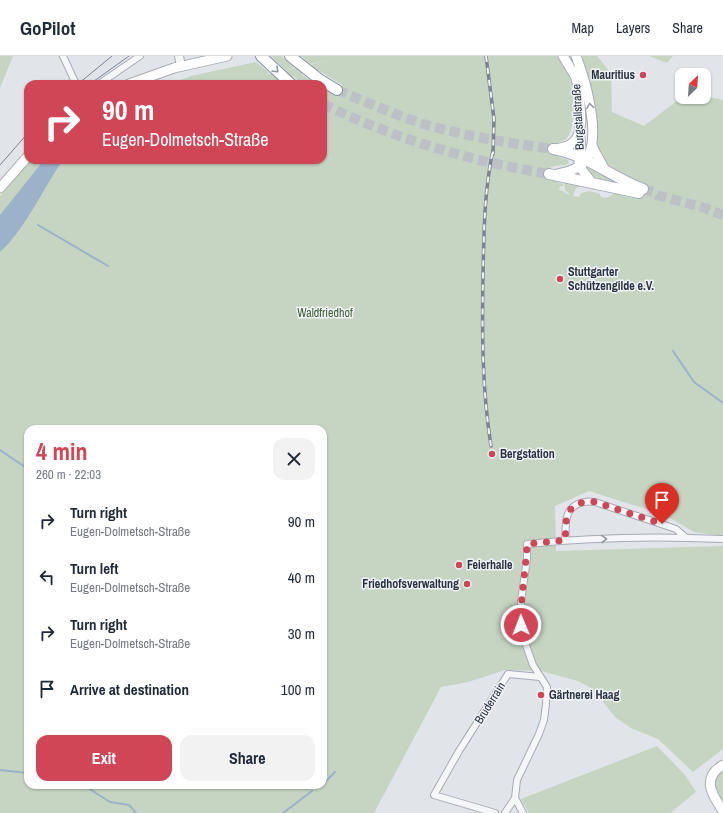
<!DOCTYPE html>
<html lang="en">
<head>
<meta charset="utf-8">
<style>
	:root { --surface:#fff; --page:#f2f2f3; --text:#1f2937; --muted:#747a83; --line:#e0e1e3; --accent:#d04657 }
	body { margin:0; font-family:"Archivo Narrow",sans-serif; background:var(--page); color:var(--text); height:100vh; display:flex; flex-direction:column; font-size:15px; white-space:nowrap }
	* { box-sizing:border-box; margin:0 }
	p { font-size:13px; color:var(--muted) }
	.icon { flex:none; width:22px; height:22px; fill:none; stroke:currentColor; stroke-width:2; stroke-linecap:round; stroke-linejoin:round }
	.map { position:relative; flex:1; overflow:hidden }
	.sheet { position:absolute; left:24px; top:369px; width:303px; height:364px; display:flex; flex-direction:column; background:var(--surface); border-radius:12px; box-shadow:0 1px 3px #0004 }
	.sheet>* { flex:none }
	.banner { position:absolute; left:24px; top:24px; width:303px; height:84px; border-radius:12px; box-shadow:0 1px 3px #0004; background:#d04657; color:#fff; overflow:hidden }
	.needle { width:26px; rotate:25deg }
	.fabs { position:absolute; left:675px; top:12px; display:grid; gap:8px }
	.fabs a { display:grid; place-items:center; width:36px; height:36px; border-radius:8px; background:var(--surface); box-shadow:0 1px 3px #0004; font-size:20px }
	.pin { position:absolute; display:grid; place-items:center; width:34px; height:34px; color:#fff; margin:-41px -17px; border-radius:50% 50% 50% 0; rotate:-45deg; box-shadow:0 0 4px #0007 }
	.pin .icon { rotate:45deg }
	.me { position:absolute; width:44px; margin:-22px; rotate:359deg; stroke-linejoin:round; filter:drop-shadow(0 0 3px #0008) }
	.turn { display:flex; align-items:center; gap:14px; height:84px; padding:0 12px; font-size:18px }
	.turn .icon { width:52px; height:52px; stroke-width:2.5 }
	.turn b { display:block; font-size:28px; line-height:34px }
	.round { display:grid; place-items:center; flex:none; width:42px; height:42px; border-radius:12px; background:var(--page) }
	.headline { display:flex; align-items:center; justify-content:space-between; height:68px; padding:0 12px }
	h1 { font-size:24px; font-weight:800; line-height:30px; color:var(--accent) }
	.cta { display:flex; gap:8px; margin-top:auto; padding:8px 12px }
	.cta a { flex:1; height:46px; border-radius:12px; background:var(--accent); color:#fff; font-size:16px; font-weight:800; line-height:46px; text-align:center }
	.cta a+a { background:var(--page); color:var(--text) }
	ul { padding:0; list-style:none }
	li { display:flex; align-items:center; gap:12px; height:56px; padding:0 12px }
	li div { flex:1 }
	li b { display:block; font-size:15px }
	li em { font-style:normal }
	header { display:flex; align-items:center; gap:24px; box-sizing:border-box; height:56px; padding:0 20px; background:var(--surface); border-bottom:1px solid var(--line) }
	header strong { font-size:19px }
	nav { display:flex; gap:22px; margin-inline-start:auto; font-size:14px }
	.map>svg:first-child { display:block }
</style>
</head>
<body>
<header>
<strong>GoPilot</strong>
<nav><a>Map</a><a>Layers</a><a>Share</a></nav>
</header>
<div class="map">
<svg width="723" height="757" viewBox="0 0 723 757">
	<rect width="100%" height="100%" fill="#e1e5ea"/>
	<path fill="#c6d4c2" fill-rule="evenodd" d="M0 0H13L0 32Z
		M271 0H281L294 12 285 14Z
		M301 0H557C562 6 566 13 569 21 574 33 576 72 567 82 564 86 558 86 554 89L553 96 559 101 568 104 569 107C563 111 556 108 550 112L548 119 551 124 563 128V130H560L559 134 563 135 565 137 570 139 565 134 564 124 621 136V139L632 142 642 140 644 130C639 125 632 120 624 121L603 104 598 97 580 0H597L611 17 612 56 644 70 682 41 704 40 723 44V480L694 476 665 459 589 435 555 450 556 495 723 490V693L693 716 658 683 631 672 615 661 597 638 589 631 578 625 541 615 505 614 468 626 441 631 374 757H0V140L31 104H323V33L332 35 340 34 342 29 318 14 301 18 315 28H303L293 20 276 24 280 28H169L191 20 256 6 269 17 265 19 327 5 310 8ZM581 130 607 135 614 138C609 141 606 143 600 140V138L589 135 581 137 579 141 573 140 576 132ZM28 373H323V729H28Z
		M649 0H673L667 7Z
		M586 110H588L613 125V127C601 124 592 122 585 112Z
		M657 690 685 719 696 736 670 757H529L521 743Z
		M723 709V755L711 724Z"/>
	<path fill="#9cb1ca" d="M44 104H63C44 131 24 175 0 196V159Z"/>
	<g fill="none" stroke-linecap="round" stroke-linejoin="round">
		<path stroke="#9cb1ca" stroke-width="2" d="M38 169 108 210
			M673 295 694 326 723 347
			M0 394 28 413
			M0 714 28 717
			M323 728 335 716
			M79 729 88 732 110 746 129 749 136 757
			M283 757 312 735"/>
		<path stroke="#bcc1c8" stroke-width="10" stroke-dasharray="10 5" stroke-linecap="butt" d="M643 133 653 136 657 139 705 152 723 159"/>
		<path stroke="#bcc1c8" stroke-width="10" stroke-dasharray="10 5" stroke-linecap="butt" d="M337 34C365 46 392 57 420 67 464 80 508 87 553 93
			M323 48C395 83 470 105 549 118"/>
		<defs>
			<path id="minor" d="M63 0 76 28
				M99 28 140 0
				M565 484C566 477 565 468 567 461 570 448 584 444 595 446L676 473 685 481
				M515 742 523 757
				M495 757 434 739 459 695 508 618 540 621
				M505 757 515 742 517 724 539 678 544 664 546 648 547 631 533 609 523 581 521 569V545L527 503V488C592 481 658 480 723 483"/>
			<path id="tertiary" d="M179 0 181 10"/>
			<path id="secondary" d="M563 0 575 20 579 33 581 65 579 77 581 92 579 106 582 114 592 127
				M129 28 174 12 227 0
				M592 89 595 96 605 114
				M556 93C567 91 575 89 579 77
				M554 119C565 116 578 114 585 105 603 84 585 23 576 0
				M0 132 28 100
				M723 709C701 722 712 739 723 755"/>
			<path id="primary" d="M553 93C586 98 612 122 643 133
				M549 118 639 137"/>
			<path id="trunk" d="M261 0 291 28
				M290 0 319 23 337 34"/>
		</defs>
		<use href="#minor" stroke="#a6acb4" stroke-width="8"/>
		<use href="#tertiary" stroke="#a6acb4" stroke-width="10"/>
		<use href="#secondary" stroke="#a6acb4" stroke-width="11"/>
		<use href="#primary" stroke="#a0a8b6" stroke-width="12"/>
		<use href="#trunk" stroke="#8991a1" stroke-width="12"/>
		<use href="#minor" stroke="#f4f6f8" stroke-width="6"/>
		<use href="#tertiary" stroke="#f4f6f8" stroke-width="8"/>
		<use href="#secondary" stroke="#fff" stroke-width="9"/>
		<use href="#primary" stroke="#fff" stroke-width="10"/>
		<use href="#trunk" stroke="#fff" stroke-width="10"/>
		<path stroke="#7b8394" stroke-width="1" d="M78 28 112 0
			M90 28 129 0
			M0 109 28 77"/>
		<defs>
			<path id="rail" d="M486 0 494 63 493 98
				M491 390C482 333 482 276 483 219 484 176 484 136 493 94"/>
		</defs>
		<use href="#rail" stroke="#7b8394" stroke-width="3.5"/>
		<use href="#rail" stroke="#f1f4f7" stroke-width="2" stroke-dasharray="6" stroke-linecap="butt"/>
	</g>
	<defs><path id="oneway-chevron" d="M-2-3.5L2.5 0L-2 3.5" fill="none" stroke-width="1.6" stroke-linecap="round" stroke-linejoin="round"/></defs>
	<g stroke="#9498a0">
		<use href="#oneway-chevron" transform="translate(276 14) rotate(44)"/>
		<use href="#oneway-chevron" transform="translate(590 50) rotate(-98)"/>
	</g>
	<use stroke="#8e949d" href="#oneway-chevron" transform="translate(604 483) rotate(-1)"/>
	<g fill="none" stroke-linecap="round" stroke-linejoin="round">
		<path stroke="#d04657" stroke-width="7" stroke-dasharray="0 12.6" d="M521 569C520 542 526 515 527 488L565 484C566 477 565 468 567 461 570 448 584 444 595 446L662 468"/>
	</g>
	<g fill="#d04657" stroke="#f1f4f7" stroke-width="1.5">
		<circle cx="643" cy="19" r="4"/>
		<circle cx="560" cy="223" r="4"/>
		<circle cx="492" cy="398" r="4"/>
		<circle cx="459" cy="509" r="4"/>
		<circle cx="467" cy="528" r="4"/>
		<circle cx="541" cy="639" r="4"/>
	</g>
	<g text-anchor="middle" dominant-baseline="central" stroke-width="3" stroke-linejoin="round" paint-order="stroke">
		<g font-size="12" font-weight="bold" fill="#293242" stroke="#f1f4f7" text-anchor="start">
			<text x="635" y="19" text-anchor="end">Mauritius</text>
			<text x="568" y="216">Stuttgarter<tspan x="568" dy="14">Schützengilde e.V.</tspan></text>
			<text x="500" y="398">Bergstation</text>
			<text x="467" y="509">Feierhalle</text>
			<text x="459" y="528" text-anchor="end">Friedhofsverwaltung</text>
			<text x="549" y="639">Gärtnerei Haag</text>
		</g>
		<g font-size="12" fill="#293242" stroke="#f1f4f7">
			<text transform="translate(578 61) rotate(-93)">Burgstallstraße</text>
			<text transform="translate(490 647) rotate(-58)">Bruderrain</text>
		</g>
		<g font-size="12" fill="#3d5e36" stroke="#f1f4f7">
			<text x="325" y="257">Waldfriedhof</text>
		</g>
	</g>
</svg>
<div class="fabs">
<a><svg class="needle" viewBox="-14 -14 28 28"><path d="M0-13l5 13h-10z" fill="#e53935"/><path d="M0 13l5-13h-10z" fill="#747a83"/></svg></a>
</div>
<div class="pin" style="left:662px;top:468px;background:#d93025"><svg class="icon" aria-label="arrive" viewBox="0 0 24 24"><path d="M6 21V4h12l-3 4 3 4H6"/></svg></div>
<svg class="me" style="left:521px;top:569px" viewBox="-20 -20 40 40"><circle r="17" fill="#d04657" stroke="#fff" stroke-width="3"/><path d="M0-11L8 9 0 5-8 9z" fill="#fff"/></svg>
<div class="banner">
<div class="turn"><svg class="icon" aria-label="right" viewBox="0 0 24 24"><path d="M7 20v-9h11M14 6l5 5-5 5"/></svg><div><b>90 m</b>Eugen-Dolmetsch-Straße</div></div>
</div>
<section class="sheet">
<div class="headline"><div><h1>4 min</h1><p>260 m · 22:03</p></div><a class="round"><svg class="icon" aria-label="close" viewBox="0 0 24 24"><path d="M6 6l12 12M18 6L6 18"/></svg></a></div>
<ul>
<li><svg class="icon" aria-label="right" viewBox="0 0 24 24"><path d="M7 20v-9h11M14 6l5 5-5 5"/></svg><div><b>Turn right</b><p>Eugen-Dolmetsch-Straße</p></div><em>90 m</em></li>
<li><svg class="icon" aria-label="left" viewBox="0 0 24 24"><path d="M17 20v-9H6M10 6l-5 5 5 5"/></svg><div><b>Turn left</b><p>Eugen-Dolmetsch-Straße</p></div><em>40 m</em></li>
<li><svg class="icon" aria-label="right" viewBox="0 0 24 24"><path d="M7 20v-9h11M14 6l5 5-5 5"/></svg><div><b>Turn right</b><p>Eugen-Dolmetsch-Straße</p></div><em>30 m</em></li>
<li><svg class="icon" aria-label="arrive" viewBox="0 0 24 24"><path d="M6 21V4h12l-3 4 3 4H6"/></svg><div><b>Arrive at destination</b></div><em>100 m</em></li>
</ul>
<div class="cta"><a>Exit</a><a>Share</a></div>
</section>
</div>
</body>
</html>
